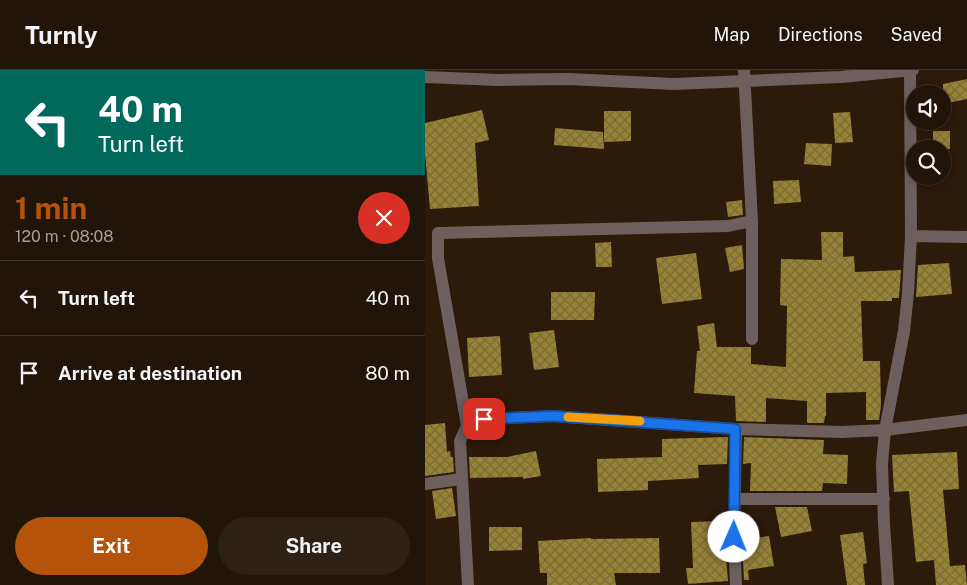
<!DOCTYPE html>
<html lang="en">
<head>
<meta charset="utf-8">
<style>
	:root { --surface:#211408; --page:#2d2116; --text:#f1f3f6; --muted:#a29e9c; --line:#3e3329; --accent:#b45309 }
	body { margin:0; font-family:"Public Sans",sans-serif; background:var(--page); color:var(--text); height:100vh; display:flex; flex-direction:column; font-size:19px; white-space:nowrap }
	* { box-sizing:border-box; margin:0 }
	p { font-size:16px; color:var(--muted) }
	.icon { flex:none; width:28px; height:28px; fill:none; stroke:currentColor; stroke-width:2; stroke-linecap:round; stroke-linejoin:round }
	.map { position:relative; flex:1; overflow:hidden }
	.panel { display:flex; flex-direction:column; background:var(--surface); width:425px }
	.panel>* { flex:none }
	.guide { background:#00695c; color:#fff; overflow:hidden }
	.controls { position:absolute; left:481px; top:15px; display:grid; gap:10px }
	.controls a { display:grid; place-items:center; width:45px; height:45px; border-radius:50%; background:var(--surface); box-shadow:0 2px 8px #0003,0 0 0 1px var(--line); font-size:25px }
	.pin { position:absolute; display:grid; place-items:center; width:42px; height:42px; color:#fff; margin:-21px; border-radius:10px; box-shadow:0 2px 8px #0006 }
	.me { position:absolute; width:55px; margin:-28px; rotate:1deg; stroke-linejoin:round; filter:drop-shadow(0 0 4px #0008) }
	.turn { display:flex; align-items:center; gap:18px; height:105px; padding:0 15px; font-size:22px }
	.turn .icon { width:65px; height:65px; stroke-width:2.5 }
	.turn b { display:block; font-size:35px; line-height:42px }
	.round { display:grid; place-items:center; flex:none; width:52px; height:52px; border-radius:26px; background:var(--page) }
	.head { display:flex; align-items:center; justify-content:space-between; height:85px; padding:0 15px }
	h1 { font-size:30px; font-weight:700; line-height:38px; color:var(--accent) }
	.action { display:flex; gap:10px; margin-top:auto; padding:10px 15px }
	.action a { flex:1; height:58px; border-radius:30px; background:var(--accent); color:#fff; font-size:20px; font-weight:700; line-height:58px; text-align:center }
	.action a+a { background:var(--page); color:var(--text) }
	ul { padding:0; list-style:none }
	li { display:flex; align-items:center; gap:15px; height:75px; padding:0 15px; border-top:1px solid var(--line) }
	li div { flex:1 }
	li b { display:block; font-size:19px }
	li em { font-style:normal }
	header { display:flex; align-items:center; gap:30px; box-sizing:border-box; height:70px; padding:0 25px; background:var(--surface); border-bottom:1px solid var(--line) }
	header strong { font-size:24px }
	nav { display:flex; gap:28px; margin-inline-start:auto; font-size:18px }
	main { display:flex; flex:1; min-height:0 }
	.map>svg:first-child { display:block }
</style>
</head>
<body>
<header>
<strong>Turnly</strong>
<nav><a>Map</a><a>Directions</a><a>Saved</a></nav>
</header>
<main>
<section class="panel">
<div class="guide">
<div class="turn"><svg class="icon" aria-label="left" viewBox="0 0 24 24"><path d="M17 20v-9H6M10 6l-5 5 5 5"/></svg><div><b>40 m</b>Turn left</div></div>
</div>
<div class="head"><div><h1>1 min</h1><p>120 m · 08:08</p></div><a class="round" style="background:#d93025;color:#fff"><svg class="icon" aria-label="close" viewBox="0 0 24 24"><path d="M6 6l12 12M18 6L6 18"/></svg></a></div>
<ul>
<li><svg class="icon" aria-label="left" viewBox="0 0 24 24"><path d="M17 20v-9H6M10 6l-5 5 5 5"/></svg><div><b>Turn left</b></div><em>40 m</em></li>
<li><svg class="icon" aria-label="arrive" viewBox="0 0 24 24"><path d="M6 21V4h12l-3 4 3 4H6"/></svg><div><b>Arrive at destination</b></div><em>80 m</em></li>
</ul>
<div class="action"><a>Exit</a><a>Share</a></div>
</section>
<div class="map">
<svg width="542" height="515" viewBox="0 0 542 515">
	<defs>
		<pattern id="building-cross-hatch" width="8" height="8" patternUnits="userSpaceOnUse" patternTransform="scale(1.25)"><rect width="8" height="8" fill="#978236"/><path d="M0 0l8 8M0 8l8-8" fill="none" stroke="#7b6c3a"/></pattern>
	</defs>
	<rect width="100%" height="100%" fill="#2c1a0a"/>
	<path fill="url(#building-cross-hatch)" d="M542 9V29L518 34V14Z
		M57 40 64 70 50 73 54 136 5 139 0 83V53Z
		M179 41H206V71L179 72Z
		M425 42 428 72 410 73 408 43Z
		M130 58 178 62 179 79 129 75Z
		M508 61H525V79H508Z
		M381 73 407 74 406 96 379 94Z
		M374 110 376 132 349 134 348 111Z
		M317 130 318 145 303 147 301 132Z
		M396 162H418V187L429 186 430 202 476 200 474 228H467V231H436L438 291H455L456 335 454 350H441V322L401 323V346H400L399 353H382V331L341 328V352L311 351 310 326 269 323 272 281H275L272 256 289 253 292 277H326V294L361 297 362 236 355 235 356 189 397 190Z
		M186 172 187 197H171L170 173Z
		M317 175 319 199 305 202 300 178Z
		M271 183 277 229 237 234 231 188Z
		M524 193 527 224 491 227 493 195Z
		M126 222H170L169 250H126Z
		M129 260 134 297 109 300 104 263Z
		M75 266 77 305 44 307 42 268Z
		M20 353 22 382 25 381 26 387H28L29 402 0 406V355Z
		M303 367 302 394 273 395 274 408 223 411V420L173 422 172 389 237 387V369Z
		M319 367 399 370 398 384 423 385 422 414 398 413 397 421H325L326 393 318 394Z
		M111 381 116 406 98 409V407L45 408 44 387H82Z
		M532 382 534 419 518 420 525 496 540 495 542 515H511L509 490 491 492 484 421 469 422 467 385Z
		M27 418 31 446 11 449 7 421Z
		M350 437H382L387 461 356 467Z
		M298 451 303 511 263 514 261 498H268L266 452Z
		M64 457H97V480L64 481Z
		M438 462 442 493 438 494 440 515H422L415 465Z
		M344 466 349 496 323 500 324 510H319L317 470Z
		M166 468V469L234 468 235 503H189L191 515H122V503H115L113 471Z"/>
	<g fill="none" stroke-linecap="round" stroke-linejoin="round">
		<path stroke="#6c5f5d" stroke-width="12" d="M319 0 327 151V269
			M0 7 73 10 143 9 249 14 416 7 488 0
			M486 166 542 167
			M42 356 59 349 128 346 311 359 417 362 460 360 542 350
			M311 359 309 467 311 515
			M0 414 36 409
			M310 429H459
			M43 515 35 371 42 356 13 188V163L303 156 327 151
			M463 515 459 454 457 394 460 360 479 261 483 223 486 166 485 0"/>
	</g>
	<g fill="none" stroke-linecap="round" stroke-linejoin="round">
		<defs>
			<path id="route" d="M59 349 128 346 310 359 309 467"/>
		</defs>
		<use href="#route" stroke="#114b97" stroke-width="12"/>
		<use href="#route" stroke="#1a73e8" stroke-width="9"/>
		<path stroke="#f59e0b" stroke-width="9" d="M143 347 215 351"/>
	</g>
</svg>
<div class="controls">
<a><svg class="icon" aria-label="sound" viewBox="0 0 24 24"><path d="M4 9h4l5-4v14l-5-4H4zM17 9q2 3 0 6"/></svg></a>
<a><svg class="icon" aria-label="search" viewBox="0 0 24 24"><circle cx="10" cy="10" r="6"/><path d="M15 15l6 6"/></svg></a>
</div>
<div class="pin" style="left:59px;top:349px;background:#d93025"><svg class="icon" aria-label="arrive" viewBox="0 0 24 24"><path d="M6 21V4h12l-3 4 3 4H6"/></svg></div>
<svg class="me" style="left:309px;top:467px" viewBox="-20 -20 40 40"><circle r="19" fill="#fff"/><path d="M0-13L10 11 0 6-10 11z" fill="#1a73e8"/></svg>
</div>
</main>
</body>
</html>
